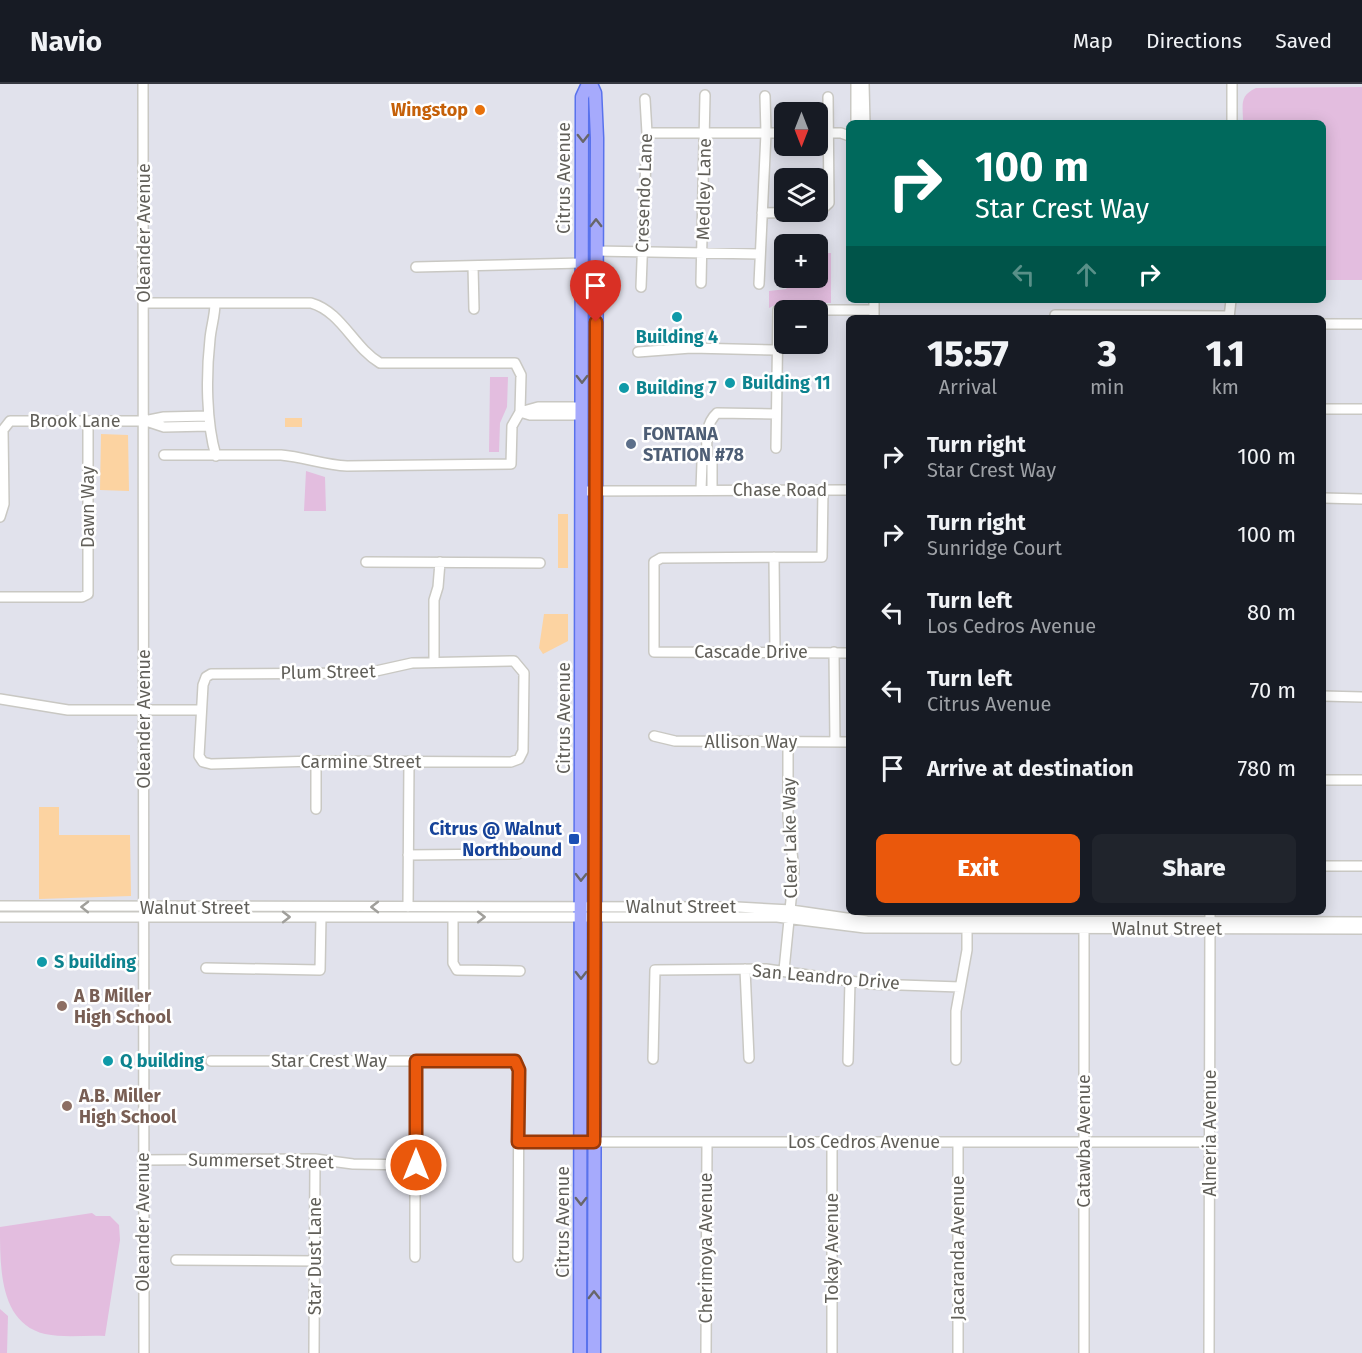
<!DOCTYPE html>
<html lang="en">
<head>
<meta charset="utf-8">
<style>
	:root { --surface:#171b24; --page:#20242c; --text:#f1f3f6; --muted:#9ea1a6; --line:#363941; --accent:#ea580c }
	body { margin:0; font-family:"Fira Sans",sans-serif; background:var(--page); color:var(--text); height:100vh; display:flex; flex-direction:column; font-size:22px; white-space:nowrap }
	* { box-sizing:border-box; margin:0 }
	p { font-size:20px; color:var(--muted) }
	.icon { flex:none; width:33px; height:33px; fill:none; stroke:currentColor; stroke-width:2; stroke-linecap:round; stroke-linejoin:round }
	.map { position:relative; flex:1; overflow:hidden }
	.details { position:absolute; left:846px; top:231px; width:480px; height:600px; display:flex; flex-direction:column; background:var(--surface); border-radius:9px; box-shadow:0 3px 15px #0003 }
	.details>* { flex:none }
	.hud { position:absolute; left:846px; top:36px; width:480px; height:183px; border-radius:9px; box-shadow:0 3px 15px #0003; background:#00695c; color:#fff; overflow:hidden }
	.needle { width:39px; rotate:180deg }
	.fabs { position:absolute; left:774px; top:18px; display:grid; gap:12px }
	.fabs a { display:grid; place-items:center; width:54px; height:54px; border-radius:9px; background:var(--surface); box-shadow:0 3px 15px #0003; font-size:30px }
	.pin { position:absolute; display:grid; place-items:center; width:51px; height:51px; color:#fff; margin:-62px -26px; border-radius:50% 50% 50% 0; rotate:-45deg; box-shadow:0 0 6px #0007 }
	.pin .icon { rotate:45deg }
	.me { position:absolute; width:66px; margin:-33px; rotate:0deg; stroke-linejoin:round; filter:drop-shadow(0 0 4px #0008) }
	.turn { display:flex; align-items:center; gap:21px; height:126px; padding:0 30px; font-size:27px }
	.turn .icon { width:78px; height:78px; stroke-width:2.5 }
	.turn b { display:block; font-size:42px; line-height:51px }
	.lanes { display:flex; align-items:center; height:57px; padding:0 30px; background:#0003; justify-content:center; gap:30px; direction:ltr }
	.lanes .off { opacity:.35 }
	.eta { display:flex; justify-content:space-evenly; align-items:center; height:102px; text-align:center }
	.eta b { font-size:36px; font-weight:800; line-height:42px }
	.cta { display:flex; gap:12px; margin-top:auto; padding:12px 30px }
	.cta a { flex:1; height:69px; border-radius:9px; background:var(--accent); color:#fff; font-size:24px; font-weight:800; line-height:69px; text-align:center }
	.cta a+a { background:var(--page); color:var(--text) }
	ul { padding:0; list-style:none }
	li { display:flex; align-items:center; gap:18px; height:78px; padding:0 30px }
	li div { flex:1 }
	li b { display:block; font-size:22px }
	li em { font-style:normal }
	header { display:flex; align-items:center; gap:36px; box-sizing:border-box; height:84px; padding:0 30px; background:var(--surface); border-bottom:2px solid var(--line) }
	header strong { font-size:28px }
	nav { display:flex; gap:33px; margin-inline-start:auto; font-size:21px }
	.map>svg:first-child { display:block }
</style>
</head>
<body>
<header>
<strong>Navio</strong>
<nav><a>Map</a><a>Directions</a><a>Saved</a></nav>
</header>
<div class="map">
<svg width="1362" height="1269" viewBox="0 0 1362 1269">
	<rect width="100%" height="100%" fill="#e1e2ec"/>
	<path fill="#e3bddf" d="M1362 3V196H1323V39H1243C1243 20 1239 12 1256 4Z
		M818 169H831V219L781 218 769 224V207L786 205 793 194H818Z
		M490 293H508L507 323 500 339 499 368H489Z
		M306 387 325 393 326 427H304Z
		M92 1129 96 1132H110L119 1141 120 1156 105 1252C85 1251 64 1254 45 1250 0 1239 0 1186 0 1143Z
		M0 1225 8 1232 7 1269H0Z"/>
	<path fill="#fcd3a1" d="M285 334H302V343H285Z
		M101 350 128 351 129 407 100 406Z
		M558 430H568V484H558Z
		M544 530H568V557L543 570 539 564Z
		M39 723H59V751H130L131 812 39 815Z"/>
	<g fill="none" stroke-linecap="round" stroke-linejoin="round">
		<defs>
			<path id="minor" d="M143 0 144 1269
				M856 0V39
				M864 0 865 39
				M1232 0V39
				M647 49H784
				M818 49H841L849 52
				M762 129 819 128 829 119 828 13
				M596 167 760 170
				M473 182 474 225
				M416 183 582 179
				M701 199 705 11
				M759 200 766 49 765 12
				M641 203 647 49 645 15
				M144 219H311C342 228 353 263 380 279H515L521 291 520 328 512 342 511 380 347 382C324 381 304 373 281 371H164
				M215 219C215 232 211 243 210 255 206 291 206 338 216 372
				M874 234V216
				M1055 234V231L1229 232
				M1229 234 1231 216
				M1323 240H1362
				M638 268 691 264 776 266
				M1323 325H1362
				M520 328 538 323H582
				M520 328 530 331H582
				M146 337 164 343 209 342
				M776 364 778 226H874
				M707 375C707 358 704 341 717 329L776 330
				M707 375 712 378V406
				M701 406 702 378 707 375
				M823 406 822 473 661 474 654 478V568L849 569
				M582 407 849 406
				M1323 414 1362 415
				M0 433 4 420 3 346 10 337H144L164 333 209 332
				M774 473 775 568
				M366 478 540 479
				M0 513H82L88 510V337
				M834 568 835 658
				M514 577 524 589 523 667 519 675 511 678 316 677 211 680 203 678 199 672 203 601 206 593 211 590 367 589 412 579Z
				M434 578V516L438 503 440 478
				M1323 612 1362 613
				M0 615 68 626H201
				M654 652 675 657 849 658
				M316 677V725
				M1323 696H1362
				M408 771 518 770
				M1323 782H1362
				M0 822 737 823 791 826 867 837 1362 838
				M408 823 409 677
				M0 833H777L865 844 1362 845
				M453 833V879L457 886 520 887
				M206 884 320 886 321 833
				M745 885 749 974
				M784 886 794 786 788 733V658
				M653 975 655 886 766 885 871 900 960 903
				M956 976V927L967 866V845
				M211 977H515L519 986 518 1173
				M848 977 850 897
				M518 1058H1210
				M958 1058V1269
				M143 1076 315 1075 353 1080 416 1081
				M415 1173V977
				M176 1176 316 1177
				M314 1269 315 1075
				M706 1269 707 1058
				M832 1269V1058
				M1084 1269V845
				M1209 1269 1210 828"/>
			<path id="major" d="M591 0 595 9 597 54 594 1269
				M580 1269 582 13 588 0"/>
		</defs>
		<use href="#minor" stroke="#c9c8c3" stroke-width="12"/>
		<use href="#major" stroke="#5972ec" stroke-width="15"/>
		<use href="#minor" stroke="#fff" stroke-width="9"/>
		<use href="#major" stroke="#a6aafc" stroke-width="12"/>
	</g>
	<defs><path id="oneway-chevron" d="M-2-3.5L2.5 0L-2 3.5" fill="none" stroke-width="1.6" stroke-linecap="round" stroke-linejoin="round" transform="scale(1.5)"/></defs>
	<g stroke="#686669">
		<use href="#oneway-chevron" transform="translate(583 54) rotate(90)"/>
		<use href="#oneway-chevron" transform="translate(596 139) rotate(-90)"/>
		<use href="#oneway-chevron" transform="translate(582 295) rotate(90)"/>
		<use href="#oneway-chevron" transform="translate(581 793) rotate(91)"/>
		<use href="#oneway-chevron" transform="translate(581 891) rotate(90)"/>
		<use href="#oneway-chevron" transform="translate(581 1117) rotate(90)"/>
		<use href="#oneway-chevron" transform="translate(594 1211) rotate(-90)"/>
	</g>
	<g stroke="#a09f9b">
		<use href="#oneway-chevron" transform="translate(85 823) rotate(-179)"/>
		<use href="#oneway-chevron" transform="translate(375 823) rotate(180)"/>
		<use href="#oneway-chevron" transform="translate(286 833)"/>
		<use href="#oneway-chevron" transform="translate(481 833)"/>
	</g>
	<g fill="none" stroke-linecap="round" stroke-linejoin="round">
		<defs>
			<path id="route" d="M416 1081V977H515L519 986 518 1058H594L596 238"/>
		</defs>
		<use href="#route" stroke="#983908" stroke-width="15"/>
		<use href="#route" stroke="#ea580c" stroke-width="10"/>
	</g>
	<circle fill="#e8710a" stroke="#fff" stroke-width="2" cx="480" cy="26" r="6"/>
	<g fill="#0f9aa8" stroke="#fff" stroke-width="2">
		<circle cx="677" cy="233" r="6"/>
		<circle cx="730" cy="299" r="6"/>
		<circle cx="624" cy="304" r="6"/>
		<circle cx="42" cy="878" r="6"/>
		<circle cx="108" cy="977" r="6"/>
	</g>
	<circle fill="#5c6f8a" stroke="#fff" stroke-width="2" cx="631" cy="360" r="6"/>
	<rect fill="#1a4fb4" stroke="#fff" stroke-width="2" x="568" y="749" width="12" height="12" rx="3"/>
	<g fill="#8d6e63" stroke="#fff" stroke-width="2">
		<circle cx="62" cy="922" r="6"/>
		<circle cx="67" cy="1022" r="6"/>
	</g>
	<g text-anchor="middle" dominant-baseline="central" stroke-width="5" stroke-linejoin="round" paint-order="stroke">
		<g font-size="18" font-weight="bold" fill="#c56008" stroke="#fff" text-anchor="end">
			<text x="468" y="26">Wingstop</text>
		</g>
		<g font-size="18" fill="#615f59" stroke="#fff">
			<text transform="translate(564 94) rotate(-90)">Citrus Avenue</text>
			<text transform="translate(704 105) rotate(-89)">Medley Lane</text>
			<text transform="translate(644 109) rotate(-88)">Cresendo Lane</text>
			<text transform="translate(144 149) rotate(-90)">Oleander Avenue</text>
			<text x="75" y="337">Brook Lane</text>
			<text x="780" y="406">Chase Road</text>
			<text transform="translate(88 423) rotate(-90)">Dawn Way</text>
			<text x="751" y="568">Cascade Drive</text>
			<text transform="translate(328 588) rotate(-1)">Plum Street</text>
			<text transform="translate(564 634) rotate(-90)">Citrus Avenue</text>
			<text transform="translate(144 635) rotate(-90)">Oleander Avenue</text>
			<text x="751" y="658">Allison Way</text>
			<text x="361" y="678">Carmine Street</text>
			<text transform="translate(790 754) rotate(-91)">Clear Lake Way</text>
			<text x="681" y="823">Walnut Street</text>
			<text x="195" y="824">Walnut Street</text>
			<text x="1167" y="845">Walnut Street</text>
			<text transform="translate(826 893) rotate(5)">San Leandro Drive</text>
			<text x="329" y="977">Star Crest Way</text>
			<text transform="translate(1210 1049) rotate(-90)">Almeria Avenue</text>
			<text transform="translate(1084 1057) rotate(-90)">Catawba Avenue</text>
			<text x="864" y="1058">Los Cedros Avenue</text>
			<text transform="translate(261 1077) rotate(1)">Summerset Street</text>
			<text transform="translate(143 1138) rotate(-90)">Oleander Avenue</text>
			<text transform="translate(563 1138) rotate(-90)">Citrus Avenue</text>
			<text transform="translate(706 1164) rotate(-90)">Cherimoya Avenue</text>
			<text transform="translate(832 1164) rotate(-90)">Tokay Avenue</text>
			<text transform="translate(958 1164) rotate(-90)">Jacaranda Avenue</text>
			<text transform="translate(315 1172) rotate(-90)">Star Dust Lane</text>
		</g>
		<g font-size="18" font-weight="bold" fill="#0d838f" stroke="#fff" text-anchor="start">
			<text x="677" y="253" text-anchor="middle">Building 4</text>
			<text x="742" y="299">Building 11</text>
			<text x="636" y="304">Building 7</text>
			<text x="54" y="878">S building</text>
			<text x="120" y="977">Q building</text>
		</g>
		<g font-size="18" font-weight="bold" fill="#4e5e75" stroke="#fff" text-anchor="start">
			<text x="643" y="350">FONTANA<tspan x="643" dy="21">STATION #78</tspan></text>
		</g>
		<g font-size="18" font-weight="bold" fill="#164399" stroke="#fff" text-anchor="end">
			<text x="562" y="745">Citrus @ Walnut<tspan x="562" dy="21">Northbound</tspan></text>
		</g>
		<g font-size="18" font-weight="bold" fill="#785e54" stroke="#fff" text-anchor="start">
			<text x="74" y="912">A B Miller<tspan x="74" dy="21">High School</tspan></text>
			<text x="79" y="1012">A.B. Miller<tspan x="79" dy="21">High School</tspan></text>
		</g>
	</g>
</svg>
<div class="fabs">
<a><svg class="needle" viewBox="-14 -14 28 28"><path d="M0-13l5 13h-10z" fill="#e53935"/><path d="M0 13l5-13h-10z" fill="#9ea1a6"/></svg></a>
<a><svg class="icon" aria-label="layers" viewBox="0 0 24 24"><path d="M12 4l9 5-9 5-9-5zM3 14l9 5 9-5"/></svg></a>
<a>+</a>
<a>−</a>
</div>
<div class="pin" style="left:596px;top:238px;background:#d93025"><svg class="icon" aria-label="arrive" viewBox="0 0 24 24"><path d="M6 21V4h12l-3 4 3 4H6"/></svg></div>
<svg class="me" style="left:416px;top:1081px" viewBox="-20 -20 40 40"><circle r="17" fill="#ea580c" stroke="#fff" stroke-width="3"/><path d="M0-11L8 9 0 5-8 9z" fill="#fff"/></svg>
<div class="hud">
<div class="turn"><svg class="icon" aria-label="right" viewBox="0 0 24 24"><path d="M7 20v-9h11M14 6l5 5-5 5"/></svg><div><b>100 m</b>Star Crest Way</div></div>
<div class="lanes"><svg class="icon off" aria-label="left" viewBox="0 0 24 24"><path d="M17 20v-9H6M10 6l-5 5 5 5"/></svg><svg class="icon off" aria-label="ahead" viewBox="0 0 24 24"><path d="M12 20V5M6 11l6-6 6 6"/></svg><svg class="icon" aria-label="right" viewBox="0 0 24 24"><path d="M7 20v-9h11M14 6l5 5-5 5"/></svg></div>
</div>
<section class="details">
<div class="eta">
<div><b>15:57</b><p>Arrival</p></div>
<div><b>3</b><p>min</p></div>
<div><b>1.1</b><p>km</p></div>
</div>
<ul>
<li><svg class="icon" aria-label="right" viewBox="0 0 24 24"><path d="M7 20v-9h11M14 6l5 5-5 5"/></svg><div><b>Turn right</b><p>Star Crest Way</p></div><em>100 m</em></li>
<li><svg class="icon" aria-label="right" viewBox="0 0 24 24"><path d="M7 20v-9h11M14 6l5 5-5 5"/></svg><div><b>Turn right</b><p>Sunridge Court</p></div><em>100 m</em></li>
<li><svg class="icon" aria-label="left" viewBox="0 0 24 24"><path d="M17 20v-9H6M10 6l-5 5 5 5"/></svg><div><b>Turn left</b><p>Los Cedros Avenue</p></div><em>80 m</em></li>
<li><svg class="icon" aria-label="left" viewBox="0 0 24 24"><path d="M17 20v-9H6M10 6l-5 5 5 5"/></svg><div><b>Turn left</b><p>Citrus Avenue</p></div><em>70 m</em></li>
<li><svg class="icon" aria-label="arrive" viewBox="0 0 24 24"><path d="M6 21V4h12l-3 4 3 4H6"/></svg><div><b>Arrive at destination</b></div><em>780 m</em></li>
</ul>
<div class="cta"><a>Exit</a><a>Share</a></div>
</section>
</div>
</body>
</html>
